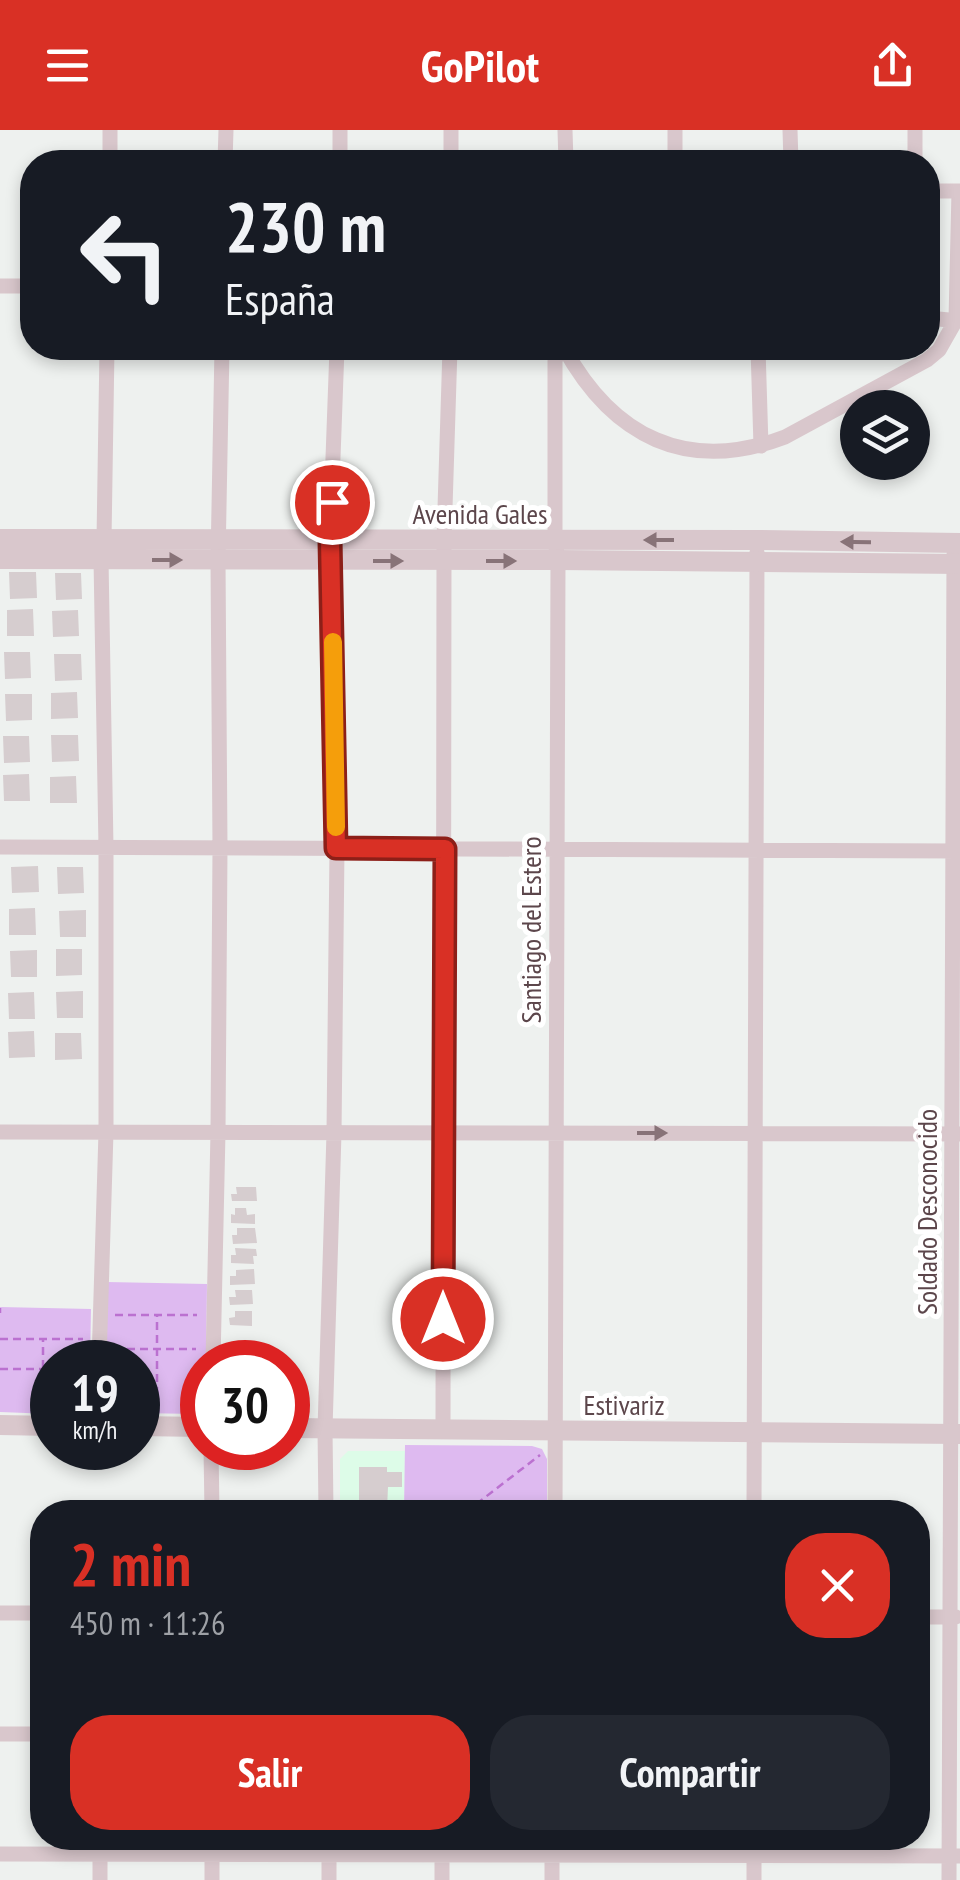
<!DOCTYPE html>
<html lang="es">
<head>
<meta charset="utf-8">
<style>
	:root { --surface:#171b24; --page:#242831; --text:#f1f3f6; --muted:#9ea1a6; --accent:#d93025 }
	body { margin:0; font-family:"PT Sans Narrow",sans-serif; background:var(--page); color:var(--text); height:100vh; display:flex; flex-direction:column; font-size:38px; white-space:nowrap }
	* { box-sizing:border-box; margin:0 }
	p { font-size:32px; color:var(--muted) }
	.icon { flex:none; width:55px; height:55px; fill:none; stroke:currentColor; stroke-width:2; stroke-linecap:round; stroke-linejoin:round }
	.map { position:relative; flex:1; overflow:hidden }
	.side { position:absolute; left:30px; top:1370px; width:900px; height:350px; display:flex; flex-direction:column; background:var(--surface); border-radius:40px; box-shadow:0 5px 15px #0003 }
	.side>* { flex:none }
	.banner { position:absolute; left:20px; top:20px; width:920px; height:210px; border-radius:40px; box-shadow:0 5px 15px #0003; background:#171b24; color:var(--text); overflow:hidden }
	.buttons { position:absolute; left:840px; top:260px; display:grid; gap:20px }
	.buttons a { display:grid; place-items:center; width:90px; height:90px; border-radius:50%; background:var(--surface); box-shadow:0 5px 15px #0003; font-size:50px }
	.speed { position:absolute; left:30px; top:1210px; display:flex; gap:20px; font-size:50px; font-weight:700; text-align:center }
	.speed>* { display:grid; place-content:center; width:130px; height:130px; border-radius:50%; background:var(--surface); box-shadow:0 5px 15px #0003; line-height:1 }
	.speed small { font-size:25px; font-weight:400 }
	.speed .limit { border:15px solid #d22; background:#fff; color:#111 }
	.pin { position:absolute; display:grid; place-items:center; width:85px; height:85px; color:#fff; margin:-42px; border:5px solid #fff; border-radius:50%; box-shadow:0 2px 10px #0007 }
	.me { position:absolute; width:110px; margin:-55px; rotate:0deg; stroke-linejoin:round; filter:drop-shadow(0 0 8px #0008) }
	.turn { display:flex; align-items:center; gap:35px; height:210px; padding:0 40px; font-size:45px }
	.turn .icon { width:130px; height:130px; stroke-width:2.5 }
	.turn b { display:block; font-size:70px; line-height:85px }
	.round { display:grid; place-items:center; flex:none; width:105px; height:105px; border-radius:40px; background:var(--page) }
	.head { display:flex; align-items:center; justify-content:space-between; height:170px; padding:0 40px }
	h1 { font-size:60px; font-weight:600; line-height:75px; color:var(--accent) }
	.action { display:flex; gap:20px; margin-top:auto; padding:20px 40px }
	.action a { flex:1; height:115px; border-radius:40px; background:var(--accent); color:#fff; font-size:40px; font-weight:600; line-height:115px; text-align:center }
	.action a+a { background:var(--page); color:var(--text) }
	header { display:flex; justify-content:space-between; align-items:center; height:130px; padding:0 40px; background:var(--accent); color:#fff; font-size:45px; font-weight:600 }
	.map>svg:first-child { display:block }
</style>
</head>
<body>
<header><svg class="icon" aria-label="menu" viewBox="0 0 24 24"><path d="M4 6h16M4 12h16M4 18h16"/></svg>GoPilot<svg class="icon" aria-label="share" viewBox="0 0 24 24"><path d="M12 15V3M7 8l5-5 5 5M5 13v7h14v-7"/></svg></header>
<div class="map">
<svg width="960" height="1750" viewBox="0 0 960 1750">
	<rect width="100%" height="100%" fill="#eef1ef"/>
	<path fill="#e0e2e0" d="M342 1708H537L530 1718 350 1717Z"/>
	<path fill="#ddfce8" d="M348 1321H405L404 1382H340V1329Z"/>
	<path fill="#debaf0" d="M107 1152 207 1154 206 1232H202V1280L196 1284 138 1283V1232H106Z
		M0 1177 91 1179 90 1232H52V1284L0 1282Z
		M405 1315 532 1316 542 1319 547 1329V1382H404Z"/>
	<path fill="#d6cdcf" d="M9 442H36L37 468 10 469Z
		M55 443H81L82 469 56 470Z
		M33 479 34 506H7V480Z
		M78 480 79 506 53 507 52 481Z
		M4 522H30L31 548 5 549Z
		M54 524H81L82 550 55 551Z
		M77 562 78 588 51 589V563Z
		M5 564H32V590L6 591Z
		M51 605H78L79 631 52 632Z
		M3 606H29L30 632 4 633Z
		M29 644 30 671H4L3 645Z
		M76 646 77 673H50V647Z
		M38 736 39 762 12 763 11 737Z
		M57 737H83L84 763 58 764Z
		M35 778 36 805H9V779Z
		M86 780V807H60L59 781Z
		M56 819H82V845L56 846Z
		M37 820V847H11L10 821Z
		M83 861V888H57L56 862Z
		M34 862 35 889H9L8 863Z
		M34 901 35 927 9 928 8 902Z
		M55 903H81L82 929 55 930Z
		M236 1057H256L257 1071H232L231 1064H237Z
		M235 1078H246L247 1085 255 1084V1094L231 1093V1084L235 1085Z
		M237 1098H255L257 1113 233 1114 232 1105H237Z
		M235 1118 256 1119 257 1126H253L254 1134 231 1133V1125H236Z
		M254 1139 255 1154 230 1155V1146H236V1140Z
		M235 1160H252L253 1174 230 1175 229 1167H236Z
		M235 1181H252V1196L230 1195 229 1188 235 1187Z
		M359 1337H387V1342H402V1357H388L387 1379H359Z"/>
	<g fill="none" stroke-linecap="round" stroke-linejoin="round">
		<path stroke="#bb71d0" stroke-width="2.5" stroke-dasharray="8 5" stroke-linecap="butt" d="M0 1183V1178
			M115 1185H197
			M0 1209H83
			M114 1219H196
			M0 1239H52
			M43 1277V1210
			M157 1278V1185
			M189 1278 192 1279 199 1269V1237
			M418 1382C432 1369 448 1370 462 1382
			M466 1382 540 1325"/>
		<path stroke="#d9c7cc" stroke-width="15" d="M451 0V32
			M565 0 566 32
			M790 0 791 32
			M915 0V32
			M110 32V0
			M225 32 226 0
			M340 32V0
			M675 32V0
			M928 58 932 61H960
			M0 156H32
			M928 188 960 191
			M564 218C613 307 687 344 785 307L927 230 939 220 956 190 959 61
			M758 218 761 316
			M0 717 960 721
			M0 1002 960 1004
			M99 1232 106 1002V717L101 429 104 410 107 218
			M213 1232 218 1002 220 718 218 430 222 218
			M443 1301 444 410 450 218
			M211 1318 212 1382
			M326 1382 325 1299 334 1003 337 718 330 410 337 218
			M555 1382 558 430 555 411V231L559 218
			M754 1382 757 422
			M0 1483H42
			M918 1487H956
			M0 1604H42
			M552 1708V1750
			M0 1724 960 1726
			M442 1725V1750
			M100 1750V1724
			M212 1750V1708
			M329 1750V1708
			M754 1750V1708
			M949 1750 954 424"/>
		<path stroke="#d9c7cc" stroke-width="20" d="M0 409 757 410 960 413
			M0 429 558 430 960 434
			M0 1295 52 1296
			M138 1296 202 1297
			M288 1298 960 1304"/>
	</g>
	<defs><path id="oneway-solid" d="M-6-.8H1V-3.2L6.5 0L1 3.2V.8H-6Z" transform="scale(2.5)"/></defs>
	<g fill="#887378">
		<use href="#oneway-solid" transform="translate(659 410) rotate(180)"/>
		<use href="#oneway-solid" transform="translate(856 412) rotate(-179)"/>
		<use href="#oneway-solid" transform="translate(167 430)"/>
		<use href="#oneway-solid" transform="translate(388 431)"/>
		<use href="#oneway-solid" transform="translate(501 431)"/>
		<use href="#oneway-solid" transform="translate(652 1003)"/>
	</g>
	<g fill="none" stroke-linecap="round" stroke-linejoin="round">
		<defs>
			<path id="route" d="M332 372 330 410 336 718 445 719 443 1189"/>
		</defs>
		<use href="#route" stroke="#8d1f18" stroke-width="25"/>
		<use href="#route" stroke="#d93025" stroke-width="18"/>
		<path stroke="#f59e0b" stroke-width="18" d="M333 512 336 697"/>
	</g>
	<g text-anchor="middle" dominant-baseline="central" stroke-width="10" stroke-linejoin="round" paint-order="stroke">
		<g font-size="28" fill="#5c464b" stroke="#fff">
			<text x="480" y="383">Avenida Gales</text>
			<text transform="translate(530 800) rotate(-90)">Santiago del Estero</text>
			<text transform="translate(926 1082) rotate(-90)">Soldado Desconocido</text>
			<text x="624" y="1274">Estivariz</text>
		</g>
	</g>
</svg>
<div class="buttons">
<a><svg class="icon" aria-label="layers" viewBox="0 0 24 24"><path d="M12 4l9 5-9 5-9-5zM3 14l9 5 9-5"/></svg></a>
</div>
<div class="speed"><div>19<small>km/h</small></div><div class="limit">30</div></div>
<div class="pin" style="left:332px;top:372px;background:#d93025"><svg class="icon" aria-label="arrive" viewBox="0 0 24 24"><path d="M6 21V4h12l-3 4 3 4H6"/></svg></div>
<svg class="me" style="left:443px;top:1189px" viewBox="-20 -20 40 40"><circle r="17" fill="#d93025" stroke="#fff" stroke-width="3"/><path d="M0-11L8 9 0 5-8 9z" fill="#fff"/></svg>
<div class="banner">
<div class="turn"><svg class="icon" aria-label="left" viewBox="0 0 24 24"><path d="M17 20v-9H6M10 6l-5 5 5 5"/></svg><div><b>230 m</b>España</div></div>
</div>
<section class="side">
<div class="head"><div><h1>2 min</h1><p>450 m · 11:26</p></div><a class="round" style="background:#d93025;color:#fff"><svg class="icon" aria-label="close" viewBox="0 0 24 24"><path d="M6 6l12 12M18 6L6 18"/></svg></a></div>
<div class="action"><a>Salir</a><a>Compartir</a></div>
</section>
</div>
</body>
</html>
